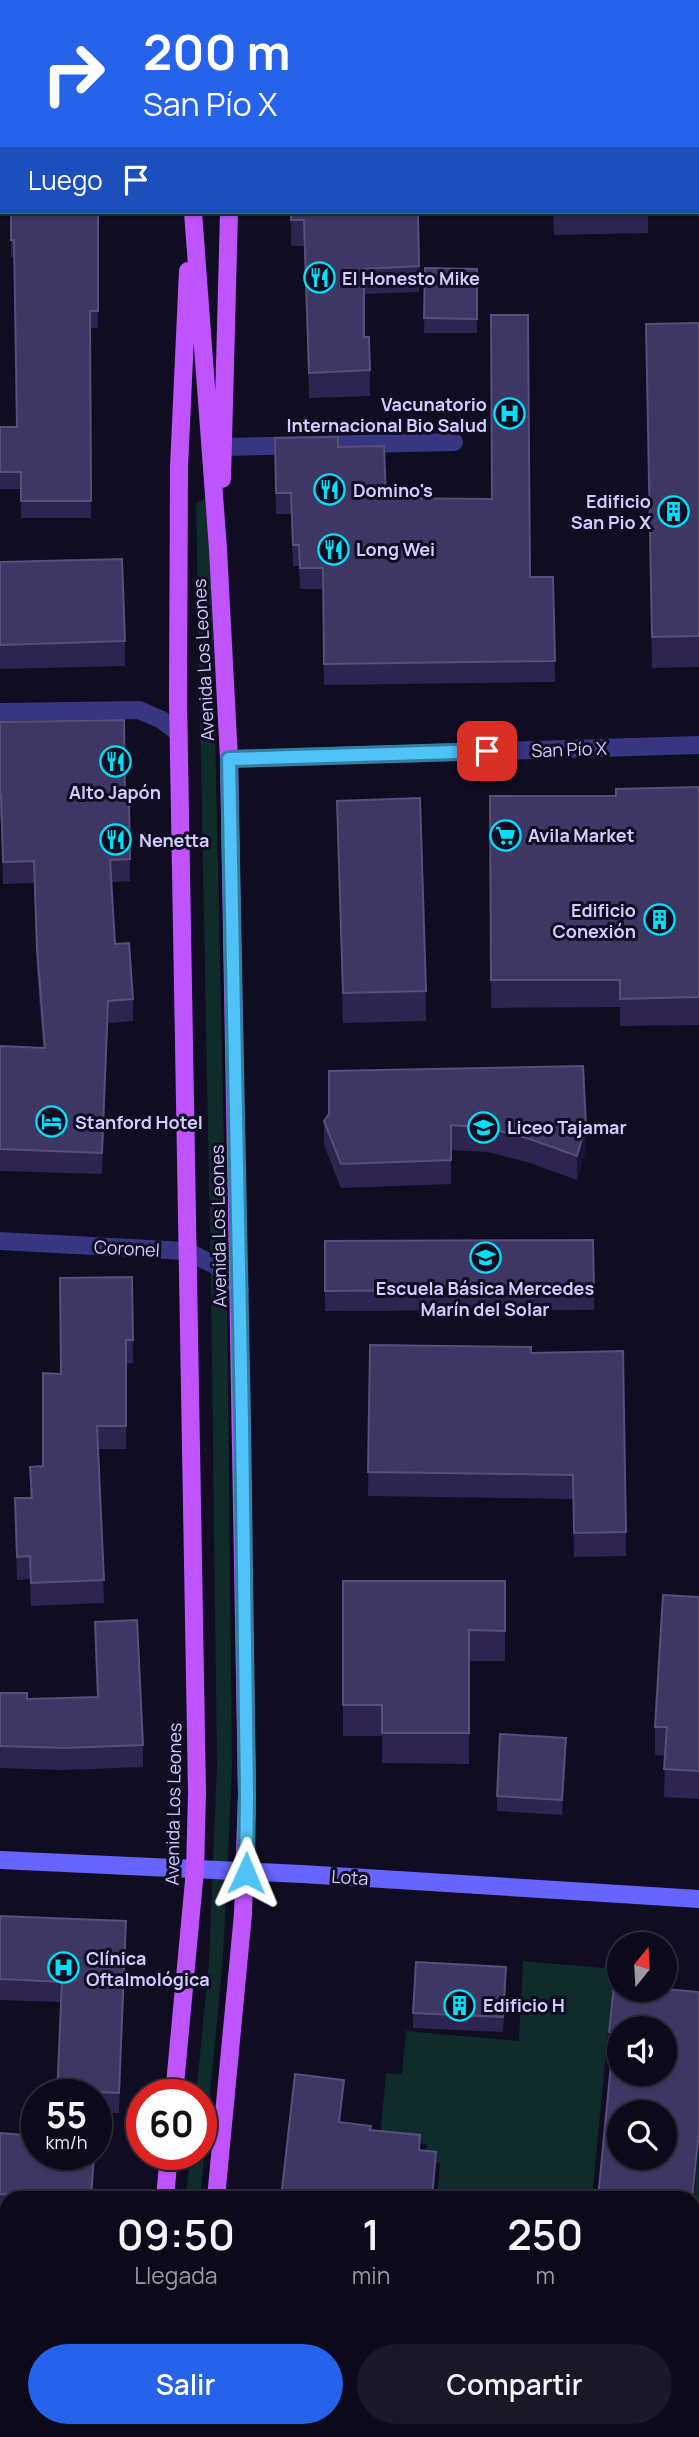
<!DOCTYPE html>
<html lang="es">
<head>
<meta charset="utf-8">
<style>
	:root { --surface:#0c091a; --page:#1a1727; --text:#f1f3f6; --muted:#9a9aa2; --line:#2c2a39; --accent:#2563eb }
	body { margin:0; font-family:Manrope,sans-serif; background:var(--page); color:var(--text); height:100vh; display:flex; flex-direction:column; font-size:26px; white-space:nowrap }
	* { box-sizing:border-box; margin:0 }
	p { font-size:23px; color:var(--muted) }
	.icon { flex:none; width:38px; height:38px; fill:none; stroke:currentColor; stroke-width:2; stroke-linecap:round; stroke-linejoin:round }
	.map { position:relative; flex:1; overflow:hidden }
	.side { position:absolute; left:0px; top:2191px; width:700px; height:247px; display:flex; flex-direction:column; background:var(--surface); border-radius:21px 21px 0 0; box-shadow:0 2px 5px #0004,0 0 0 2px var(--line) }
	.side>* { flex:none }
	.guide { position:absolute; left:0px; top:0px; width:700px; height:214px; box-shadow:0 2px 5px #0004,0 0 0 2px var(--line); background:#2563eb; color:#fff; overflow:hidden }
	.needle { width:46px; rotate:18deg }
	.buttons { position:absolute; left:607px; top:1932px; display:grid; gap:14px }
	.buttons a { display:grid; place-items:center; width:70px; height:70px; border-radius:50%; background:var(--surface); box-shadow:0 2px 5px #0004,0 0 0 2px var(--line); font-size:35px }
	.speed { position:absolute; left:21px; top:2079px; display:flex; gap:14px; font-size:35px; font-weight:700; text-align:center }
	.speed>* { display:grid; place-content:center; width:91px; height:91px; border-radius:50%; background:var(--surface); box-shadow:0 2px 5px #0004,0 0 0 2px var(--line); line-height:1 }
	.speed small { font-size:18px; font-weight:400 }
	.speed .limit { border:10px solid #d22; background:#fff; color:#111 }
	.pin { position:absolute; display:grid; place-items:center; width:60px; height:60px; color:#fff; margin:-30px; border-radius:14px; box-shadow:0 4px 10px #0006 }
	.me { position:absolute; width:77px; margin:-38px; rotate:1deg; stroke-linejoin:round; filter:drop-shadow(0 0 5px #0008) }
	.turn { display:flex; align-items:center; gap:24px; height:147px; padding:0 28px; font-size:32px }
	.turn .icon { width:91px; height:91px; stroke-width:2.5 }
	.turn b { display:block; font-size:49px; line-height:60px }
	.then { display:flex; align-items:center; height:66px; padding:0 28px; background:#0003; gap:14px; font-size:26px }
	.eta { display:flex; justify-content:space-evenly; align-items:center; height:119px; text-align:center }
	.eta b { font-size:42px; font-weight:600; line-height:49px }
	.button { display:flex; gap:14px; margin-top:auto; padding:14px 28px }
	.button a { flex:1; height:80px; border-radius:42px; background:var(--accent); color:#fff; font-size:28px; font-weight:600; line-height:80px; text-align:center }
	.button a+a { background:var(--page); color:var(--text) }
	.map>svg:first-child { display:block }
</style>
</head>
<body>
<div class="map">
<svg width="699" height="2437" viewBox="0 0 699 2437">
	<rect width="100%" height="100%" fill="#100c22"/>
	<path fill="#0f2c2b" d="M210 497 227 1287 232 1769 223 1958 200 2198H186L190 2154H201V2095H196L209 1962 217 1765 211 1284 196 503Z
		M523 1961 614 1969 592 2198H437L440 2163 425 2161 427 2144 380 2140 386 2073 402 2074 406 2031 519 2041Z
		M699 2148V2394H693V2211Z"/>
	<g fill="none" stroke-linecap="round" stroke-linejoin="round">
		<path stroke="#383683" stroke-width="18" d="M224 447 454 442
			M0 712 139 710 162 720 179 733
			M229 759 699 745
			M0 1241 186 1251 215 1265 229 1276 240 1290
			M0 2277H7"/>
		<path stroke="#6864ff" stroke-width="18" d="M0 1860 302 1874 699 1899"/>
		<path stroke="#bf54ff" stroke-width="18" d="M229 0V2
			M192 2V0
			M193 212 218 549 229 759 247 1794 243 1914 216 2198
			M222 479 229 212
			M174 2095 195 1870 197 1793 178 699 179 467 188 271
			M165 2198 169 2154
			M142 2437 143 2431
			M194 2437V2431"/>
	</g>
	<path fill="#2d2550" d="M284 0H448V2H284Z
		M574 0H699V10L698 2H574Z
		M11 212H98V328H90L91 518H21V489H0V427H17L14 257H11Z
		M291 212 419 266V292L364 294V337L370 370V396L309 398 304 246H291Z
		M553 212H648V233L554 235Z
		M425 268 477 269V333H424Z
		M699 323V667L652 668 646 324Z
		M275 438 338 447 386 498 530 577H553L555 682 324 685 323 589H300L299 566H293L291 514H276Z
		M0 562 125 641V666L0 669Z
		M0 722 125 800H129L130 881 111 882 115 944 133 999V1021L108 1023 102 1174 0 1171V1046L43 1048 37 971 34 883 3 884 1 817H0Z
		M699 787V1025L620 1026V1007L491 1008 490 796H616Z
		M337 801 426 991V1021L343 1023Z
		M329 1071 586 1149 577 1180 527 1162 488 1152 451 1150V1184L341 1188 324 1145V1121L329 1114Z
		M593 1240 594 1310 325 1311V1241Z
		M132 1277 133 1363H126V1449H98L104 1603 31 1606 30 1579 17 1580 15 1498H30V1467L43 1466Z
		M370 1345 531 1353 626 1532V1556L574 1557 573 1499 368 1496Z
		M343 1581H505V1661H469V1764L382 1763V1736H343Z
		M699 1597V1799L664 1797 665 1756 655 1755V1727Z
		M95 1622 143 1745V1767L64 1770 0 1768V1693L27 1699 97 1697Z
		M566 1753 562 1815 497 1811V1796Z
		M0 1916 126 1941 119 2113 98 2112 61 2002 0 2000Z
		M506 1982 503 2032 413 2028V2013Z
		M699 1992V2147L693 2209V2198L612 2049H609V2032Z
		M0 2133 37 2154H95L92 2198H7V2214H0Z
		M324 2431H693L699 2437H324Z"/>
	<path fill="#1a1336" d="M2 48V72L0 74V50Z
		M108 1001V1023L102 1174V1153Z
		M586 1125V1149L577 1180V1156Z
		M566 1738V1753L562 1815V1800Z
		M126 1921V1941L119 2113V2093Z
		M344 2080V2096L339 2139V2122Z
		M98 2092V2112L96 2141V2121Z
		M699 2131V2147L693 2209 692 2198Z
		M436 2152V2168L433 2198H432Z
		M94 2154H95L92 2198H91Z"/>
	<path fill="#3f3763" stroke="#564e7b" stroke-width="2" fill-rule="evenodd" d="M0 0 2 2V48L0 50Z
		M285 0H411V2H285Z
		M576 0H643V2H576Z
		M11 212H98V311H90L91 501H21V472H0V427H17L14 240H11Z
		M291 212H418L419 266 364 269V337H369L370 370 309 373 304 220H291Z
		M425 268 477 269V319L424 318Z
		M491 315H528L530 577H553L555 661 324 664 323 568H300L299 545H293L291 493H276L275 438 338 437V447L384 446 386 498 492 499Z
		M699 323V636L652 637 646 324Z
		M122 559 125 641 0 645V562Z
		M124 720 125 800H129L130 859 110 860 115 944 129 943 133 999 108 1001 102 1153 0 1149V1046L45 1048 37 949 34 861 3 862 1 795H0V722Z
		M699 787V997L620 999V980H491L490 796H616V789Z
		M420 798 426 991 343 993 337 801Z
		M583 1066 586 1125 577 1156 527 1138 488 1128 451 1125V1160L341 1164 324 1121 329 1114V1071Z
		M593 1240 594 1289 325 1291V1241Z
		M132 1277 133 1340H126V1426H97L104 1580 31 1583 30 1556 17 1557 15 1498H32L30 1467 43 1466V1373L61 1374 60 1278Z
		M370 1345 531 1347V1353L623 1351 626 1532 574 1533 573 1475 368 1472Z
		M343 1581H505V1631L469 1630V1733H382V1705H343Z
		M663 1595 699 1597V1771L664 1769 667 1727H655Z
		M137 1620 143 1745 64 1748 0 1746V1693H27V1699L98 1697 95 1622Z
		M500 1734 566 1738 562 1800 497 1796Z
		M0 1916 126 1921 119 2093 98 2092 96 2121V2095H57L62 1982 0 1979Z
		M416 1962 506 1967 503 2017 413 2013Z
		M614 1984 620 1985V1990L665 1989 699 1992V2131L692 2198H598L614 2033 609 2032ZM620 2028H665V2074H620ZM620 2112H665V2158H620Z
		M295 2074 344 2080 339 2122 371 2126 370 2130 420 2135 419 2150 436 2152 432 2198H281Z
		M0 2133 37 2136V2154H94L91 2198H63L0 2194Z
		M0 2336 7 2337V2431H72V2437H0Z
		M693 2377 699 2378V2437H526L441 2431H693Z
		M324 2431H403L402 2437H324Z"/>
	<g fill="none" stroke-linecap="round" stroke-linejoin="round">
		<defs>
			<path id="route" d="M246 1873 247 1794 242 1421 229 759 487 751"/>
		</defs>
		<use href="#route" stroke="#337fa1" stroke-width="18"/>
		<use href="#route" stroke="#4fc3f7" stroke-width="12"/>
	</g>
	<defs>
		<symbol id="restaurant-ring" viewBox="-11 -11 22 22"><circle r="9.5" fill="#100c22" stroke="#00e0f8" stroke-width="1.5"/><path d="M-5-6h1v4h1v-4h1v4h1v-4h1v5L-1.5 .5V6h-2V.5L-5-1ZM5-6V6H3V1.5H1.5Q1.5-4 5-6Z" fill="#00e0f8"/></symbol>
		<symbol id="hospital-ring" viewBox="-11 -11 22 22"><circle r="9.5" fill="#100c22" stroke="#00e0f8" stroke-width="1.5"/><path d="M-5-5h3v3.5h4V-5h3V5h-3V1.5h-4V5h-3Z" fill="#00e0f8"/></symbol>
		<symbol id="building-ring" viewBox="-11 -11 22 22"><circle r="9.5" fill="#100c22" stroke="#00e0f8" stroke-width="1.5"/><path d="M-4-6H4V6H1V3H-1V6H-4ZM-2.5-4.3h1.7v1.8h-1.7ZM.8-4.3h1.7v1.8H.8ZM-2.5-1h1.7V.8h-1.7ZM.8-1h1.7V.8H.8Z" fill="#00e0f8"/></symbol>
		<symbol id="supermarket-ring" viewBox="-11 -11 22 22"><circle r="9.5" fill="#100c22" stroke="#00e0f8" stroke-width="1.5"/><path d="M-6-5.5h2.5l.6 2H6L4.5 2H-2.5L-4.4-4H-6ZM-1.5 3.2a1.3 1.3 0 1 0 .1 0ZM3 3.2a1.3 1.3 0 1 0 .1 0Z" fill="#00e0f8"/></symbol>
		<symbol id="hotel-ring" viewBox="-11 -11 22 22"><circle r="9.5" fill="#100c22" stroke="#00e0f8" stroke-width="1.5"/><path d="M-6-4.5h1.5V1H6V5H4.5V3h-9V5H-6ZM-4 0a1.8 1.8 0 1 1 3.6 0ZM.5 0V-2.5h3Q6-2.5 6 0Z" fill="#00e0f8"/></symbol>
		<symbol id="school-ring" viewBox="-11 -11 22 22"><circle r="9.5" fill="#100c22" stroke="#00e0f8" stroke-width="1.5"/><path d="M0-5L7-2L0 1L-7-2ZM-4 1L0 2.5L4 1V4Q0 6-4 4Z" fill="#00e0f8"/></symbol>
	</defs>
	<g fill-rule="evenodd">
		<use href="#restaurant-ring" x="302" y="260" width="35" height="35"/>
		<use href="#hospital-ring" x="492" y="396" width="35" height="35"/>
		<use href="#restaurant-ring" x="312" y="472" width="35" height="35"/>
		<use href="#building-ring" x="656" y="494" width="35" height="35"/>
		<use href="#restaurant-ring" x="316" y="532" width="35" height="35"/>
		<use href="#restaurant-ring" x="98" y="744" width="35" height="35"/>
		<use href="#supermarket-ring" x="488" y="818" width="35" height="35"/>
		<use href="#restaurant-ring" x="98" y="822" width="35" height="35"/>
		<use href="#building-ring" x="642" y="902" width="35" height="35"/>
		<use href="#hotel-ring" x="34" y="1104" width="35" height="35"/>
		<use href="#school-ring" x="466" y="1110" width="35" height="35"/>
		<use href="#school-ring" x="468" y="1240" width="35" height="35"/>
		<use href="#hospital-ring" x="46" y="1950" width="35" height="35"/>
		<use href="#building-ring" x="442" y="1988" width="35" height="35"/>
	</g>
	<g text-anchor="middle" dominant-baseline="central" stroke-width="6" stroke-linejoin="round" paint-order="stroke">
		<g font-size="18" font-weight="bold" fill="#d3cdff" stroke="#100c22" text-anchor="start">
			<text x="342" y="278">El Honesto Mike</text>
			<text x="487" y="404" text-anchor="end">Vacunatorio<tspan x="487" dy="21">Internacional Bio Salud</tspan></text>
			<text x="353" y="490">Domino's</text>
			<text x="651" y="501" text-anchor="end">Edificio<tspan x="651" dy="21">San Pio X</tspan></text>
			<text x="356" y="549">Long Wei</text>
			<text x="115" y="792" text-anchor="middle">Alto Japón</text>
			<text x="528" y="835">Avila Market</text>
			<text x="139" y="840">Nenetta</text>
			<text x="636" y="910" text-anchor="end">Edificio<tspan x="636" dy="21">Conexión</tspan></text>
			<text x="75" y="1122">Stanford Hotel</text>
			<text x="507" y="1127">Liceo Tajamar</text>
			<text x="485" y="1288" text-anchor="middle">Escuela Básica Mercedes<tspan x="485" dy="21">Marín del Solar</tspan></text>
			<text x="86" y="1958">Clínica<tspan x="86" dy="21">Oftalmológica</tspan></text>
			<text x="483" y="2005">Edificio H</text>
		</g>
		<g font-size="18" fill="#d3cdff" stroke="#100c22">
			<text transform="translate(203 660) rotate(-93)">Avenida Los Leones</text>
			<text transform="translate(569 749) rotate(-2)">San Pío X</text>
			<text transform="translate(218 1226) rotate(-91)">Avenida Los Leones</text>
			<text transform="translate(127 1248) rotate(3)">Coronel</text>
			<text transform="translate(173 1804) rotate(-89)">Avenida Los Leones</text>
			<text transform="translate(350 1877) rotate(4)">Lota</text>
		</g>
	</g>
</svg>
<div class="buttons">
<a><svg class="needle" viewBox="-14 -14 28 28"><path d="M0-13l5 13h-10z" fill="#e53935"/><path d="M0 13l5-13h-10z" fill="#9a9aa2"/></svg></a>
<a><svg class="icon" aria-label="sound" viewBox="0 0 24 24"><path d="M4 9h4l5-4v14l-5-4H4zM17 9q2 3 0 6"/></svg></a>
<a><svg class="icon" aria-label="search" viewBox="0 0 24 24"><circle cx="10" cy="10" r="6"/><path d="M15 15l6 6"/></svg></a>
</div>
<div class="speed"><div>55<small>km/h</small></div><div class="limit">60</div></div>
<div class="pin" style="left:487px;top:751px;background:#d93025"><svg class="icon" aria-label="arrive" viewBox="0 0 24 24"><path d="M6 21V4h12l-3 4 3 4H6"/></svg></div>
<svg class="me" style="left:246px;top:1873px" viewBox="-20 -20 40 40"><path d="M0-17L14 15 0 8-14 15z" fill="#4fc3f7" stroke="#fff" stroke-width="4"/></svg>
<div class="guide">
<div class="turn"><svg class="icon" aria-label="right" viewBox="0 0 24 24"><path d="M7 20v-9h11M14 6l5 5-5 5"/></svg><div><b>200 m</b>San Pío X</div></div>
<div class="then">Luego<svg class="icon" aria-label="arrive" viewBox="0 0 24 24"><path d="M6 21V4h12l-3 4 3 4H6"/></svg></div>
</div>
<section class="side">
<div class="eta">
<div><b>09:50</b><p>Llegada</p></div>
<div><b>1</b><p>min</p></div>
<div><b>250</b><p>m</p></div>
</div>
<div class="button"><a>Salir</a><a>Compartir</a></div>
</section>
</div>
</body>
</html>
